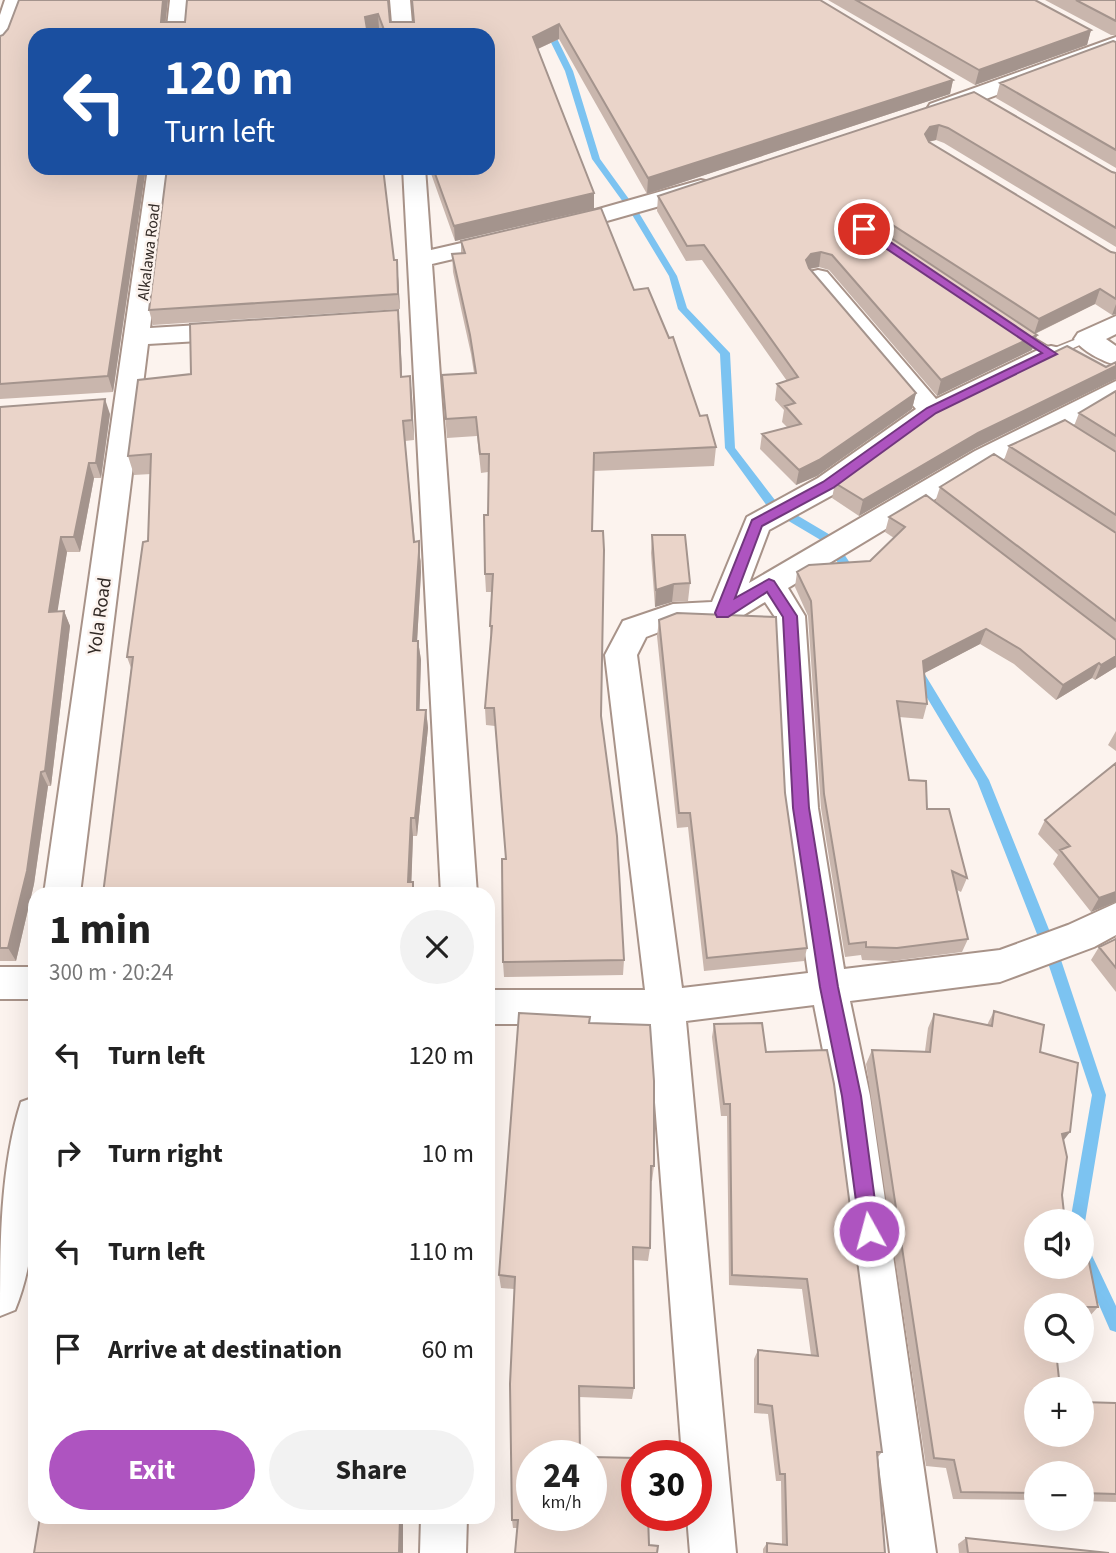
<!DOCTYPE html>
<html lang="en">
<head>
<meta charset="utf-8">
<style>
	:root { --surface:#fff; --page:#f2f2f2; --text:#222; --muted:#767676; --accent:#ae54c0 }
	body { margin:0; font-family:"Source Sans 3",sans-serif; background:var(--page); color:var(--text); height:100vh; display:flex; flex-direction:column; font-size:26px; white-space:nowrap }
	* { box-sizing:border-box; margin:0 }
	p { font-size:23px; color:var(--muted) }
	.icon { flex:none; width:38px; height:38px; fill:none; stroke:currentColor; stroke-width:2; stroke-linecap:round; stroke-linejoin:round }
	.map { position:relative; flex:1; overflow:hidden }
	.drawer { position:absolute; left:28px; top:887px; width:467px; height:637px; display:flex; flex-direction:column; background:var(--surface); border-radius:21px; box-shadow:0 7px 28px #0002 }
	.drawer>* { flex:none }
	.guide { position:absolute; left:28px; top:28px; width:467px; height:147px; border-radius:21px; box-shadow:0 7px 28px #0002; background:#1a4fa0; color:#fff; overflow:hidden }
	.buttons { position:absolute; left:1024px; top:1209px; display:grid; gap:14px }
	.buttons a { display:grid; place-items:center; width:70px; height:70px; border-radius:50%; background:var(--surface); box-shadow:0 7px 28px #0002; font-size:35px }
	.speed { position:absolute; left:516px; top:1440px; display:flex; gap:14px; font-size:35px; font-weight:700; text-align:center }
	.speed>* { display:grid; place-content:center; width:91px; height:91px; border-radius:50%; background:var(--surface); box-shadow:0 7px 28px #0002; line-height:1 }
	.speed small { font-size:18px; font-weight:400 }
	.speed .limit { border:10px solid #d22; background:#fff; color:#111 }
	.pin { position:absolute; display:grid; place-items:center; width:60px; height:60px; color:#fff; margin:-30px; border:4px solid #fff; border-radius:50%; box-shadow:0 2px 7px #0007 }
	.me { position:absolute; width:77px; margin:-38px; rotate:353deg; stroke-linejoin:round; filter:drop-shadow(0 0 5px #0008) }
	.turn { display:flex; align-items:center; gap:24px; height:147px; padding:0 21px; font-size:32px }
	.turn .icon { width:91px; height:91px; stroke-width:2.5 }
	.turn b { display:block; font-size:49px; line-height:60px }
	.round { display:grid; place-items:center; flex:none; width:74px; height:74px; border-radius:37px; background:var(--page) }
	.headline { display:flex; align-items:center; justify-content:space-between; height:119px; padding:0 21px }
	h1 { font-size:42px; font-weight:700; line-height:52px }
	.primary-button { display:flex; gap:14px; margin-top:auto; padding:14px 21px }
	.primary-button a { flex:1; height:80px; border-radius:42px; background:var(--accent); color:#fff; font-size:28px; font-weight:700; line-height:80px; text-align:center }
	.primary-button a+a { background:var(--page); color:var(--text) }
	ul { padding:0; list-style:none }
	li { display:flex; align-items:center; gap:21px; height:98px; padding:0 21px }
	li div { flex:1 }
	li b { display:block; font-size:26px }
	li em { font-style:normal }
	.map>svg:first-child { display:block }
</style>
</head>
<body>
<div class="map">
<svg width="1116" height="1553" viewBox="0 0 1116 1553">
	<rect width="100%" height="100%" fill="#fcf3ee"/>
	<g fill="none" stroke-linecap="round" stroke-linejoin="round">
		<path fill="#7cc3f1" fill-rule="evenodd" d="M530 0H538L573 71 600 159 639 213 677 276 687 308 730 353 735 448 778 504 832 536 856 572 857 575 856 578H848L824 542 770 510 725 448 720 354 678 309 669 276 631 213 592 159 565 71Z
			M917 667 921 668 989 780 1060 957 1106 1095 1085 1222 1082 1228V1222H1070L1092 1095 1046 957 977 781 911 671Z
			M1082 1242 1087 1245 1116 1306V1332L1110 1330 1082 1266Z"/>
		<defs>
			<path id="lane" d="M1019 329 1052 349 1087 335 1093 339 1051 358 1015 336 1013 333Z"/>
			<path id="street" d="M5 0H25L10 43 7 47 0 49V15Z
				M170 0H190L186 35H166Z
				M390 0H410L413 35H393Z
				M1116 37V50L946 114H930L927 109 930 104Z
				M148 168H170L150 328 233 323 242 326 246 331 242 336 233 339 148 344 80 894H44Z
				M403 168H425L431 250 505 233 513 235 517 240 513 245 432 264 477 894H441Z
				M701 180 709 182 712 187 709 192 561 234 553 232 549 227 553 222Z
				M818 270 827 272 936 399 1042 348 1051 346 1060 348 1064 354 1060 360 941 417 838 492 769 530 749 583 975 451 1116 381V400L1065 430 995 463 788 588 805 616 818 808 844 969 1000 950 1068 925 1116 903V935L1094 947 1000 982 850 1001 870 1096 936 1553H890L832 1096 814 1005 686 1021 736 1553H690L687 1516H696V1456H682L649 1024H488V990H645L605 655 623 621 673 604 712 602 747 517 818 478 916 409 809 282 806 277 809 272ZM765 602 775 617 784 808 808 973 682 988 637 655 646 637 675 626 723 624 734 621Z
				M1116 316V334L1106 339 1116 346V365C1102 361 1082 351 1074 339L1078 333Z
				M0 967H35V999H0Z
				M35 1097C35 1167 42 1244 15 1310L0 1316C0 1246 0 1168 21 1102Z
				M421 1517H467L466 1553H420Z"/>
		</defs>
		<use href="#lane" stroke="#a89389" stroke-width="3"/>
		<use href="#street" stroke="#a89389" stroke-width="4"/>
		<use href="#lane" fill="#fff" fill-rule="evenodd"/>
		<use href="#street" fill="#fff" fill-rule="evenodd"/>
	</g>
	<path fill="#c9b6ad" d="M19 0H168L166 22H185L388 0 390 22H414L412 0 953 80 950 94 647 194 559 39 538 49 594 193V209L455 241 429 168H488V35H382L379 28 367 31 35 35 146 168 113 392 0 399V36L3 35 8 29Z
		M828 0H1035L1091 30 1087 45 975 85Z
		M1045 0H1116V35H1111Z
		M1116 42V168L996 98 1000 83Z
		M974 92 1112 172 1116 173V247L944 143 936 140 929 142 1111 252 1116 253V314L1112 315 1095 304 1035 334 1037 335 1032 350 937 396 829 270 819 267 810 269 916 393 912 409 817 476 796 485 760 449 762 434 787 427 782 422 784 410 775 400 777 384 787 381 702 260 686 261 657 211 658 196Z
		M461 241 634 290 716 447 714 466 593 471 592 531 601 716 624 960 623 975 504 977 503 962 506 859 495 726 486 725 485 708 491 642 490 626 492 592H486L485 574 488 515V472L481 473 477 436 447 438 442 375 474 373 471 354 453 272 452 254 461 253Z
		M397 260 400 309 153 325 149 310Z
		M398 310 400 329 402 377 412 396 414 440 405 441 415 542 421 561V572L417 641H418L421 660 419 710H426L428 728 417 836H413L411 882H413L415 894H103L131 668 127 657 148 541 151 474 134 475 128 456 191 374Z
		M1106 367 974 449 859 516 832 498 835 483Z
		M1116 391V667L1095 680 1092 678 1056 700 1014 664 980 644 924 673 927 704 923 719 899 717 909 780 967 878 961 892 957 890 968 939 962 952 892 961 862 960 861 955 845 957 821 808 808 616 795 587 797 572 870 561 894 538 885 532 889 517 935 502 940 487 1004 460 1009 446 1074 426 1079 413Z
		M0 407 110 414 101 478H94L80 552H67L57 611H64L70 626 51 786H48L34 884 16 961H0Z
		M652 535 690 583 688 601 672 602 655 607 651 553Z
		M659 620 785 793 807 948 804 961 704 971 688 827 677 828 657 636Z
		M1116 731V751L1108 745Z
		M1116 763V902L1091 912 1053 864 1058 855 1038 834 1045 820Z
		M1116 935V992L1091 960 1099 947 1114 940Z
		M994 1011 1040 1052 1063 1141 1036 1222 1098 1307 1088 1318H1082V1306H1036V1435L1116 1403V1502L1082 1501V1474H1036V1500L953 1499 946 1468 926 1466 866 1064 872 1050 925 1051 928 1028 934 1014 987 1025Z
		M589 1023 654 1166 652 1181H651L650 1248 648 1261 633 1260 634 1388 632 1399 579 1397 517 1528H513L512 1520 514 1289 501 1288 499 1275Z
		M714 1024 766 1052 882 1452 878 1457 885 1553H763V1549L767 1543 782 1544 781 1481H776L768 1414 754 1413V1359L758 1350 811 1355 802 1289 729 1285 727 1116H721L712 1037Z
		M966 1538 1109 1553H959L958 1544Z"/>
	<path fill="#a4948d" d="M163 0H168L164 35 161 22Z
		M378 14 379 28 367 31 365 17Z
		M559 24V39L533 51V37Z
		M1091 30 1087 45 975 85 979 70Z
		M953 80 950 94 647 194 648 178Z
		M939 125 936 140 926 142 925 134 930 127Z
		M140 168H146L113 392 108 376Z
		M594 193V209L455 241 454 226Z
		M866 208 863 224 858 213Z
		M821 252 819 267 808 269 806 260 811 254Z
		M397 260 398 276 400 309 398 294Z
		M1100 289 1095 304 1034 334 1039 319Z
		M1116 304V314L1112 315Z
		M398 310 400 329 403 397 401 377Z
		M1037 335 1032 350 937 396 941 380Z
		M1116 366V379L974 449 859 516 863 500 978 433Z
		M410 376 412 396 414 440 412 420Z
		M916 393 912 409 817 476 796 485 799 470Z
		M105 399 110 414 101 478 96 463Z
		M89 463 94 478 80 552 74 537Z
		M61 537 67 552 55 627 49 612Z
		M419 541 421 572 416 660 413 641Z
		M674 584 672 602 655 607 656 590Z
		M64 611 70 626 51 786 45 771Z
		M986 629 980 644 919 676 923 661Z
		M418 641 421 660 419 728 417 710Z
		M1116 656V667L1095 680 1101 665Z
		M1099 663 1092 678 1056 700 1063 685Z
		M426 710 428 728 417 836 415 818Z
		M41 772 48 786 34 884 16 961 8 948Z
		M411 818 413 836 411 894 408 882Z
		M1116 892V902L1091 912 1099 898Z
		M1070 1132 1060 1145 1062 1134Z
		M400 1517H403V1553H399Z"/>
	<path fill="#ead4c9" stroke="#a4948d" stroke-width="2" d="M19 0H163L161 22H185L187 0H388L390 22H414L412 0H820L953 80 648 178 559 24 533 37 594 193 454 226 433 168H488V35H386L378 14 365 17 368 35H35V168H140L108 376 0 384V36L3 35 8 29Z
		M856 0H1035L1091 30 979 70Z
		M1076 0H1116V21Z
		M1113 41 1116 42V150L1000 83Z
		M974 92 1112 172 1116 173V228L948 128 939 125 930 127 925 134 929 142 1111 252 1116 253V299L1100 289 1039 319 866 208 858 213 861 218 1037 335 941 380 832 255 821 252 811 254 806 260 809 268 916 393 819 460 799 470 762 434 801 424 785 406 795 403 777 384 798 377 704 245 687 246 658 196Z
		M167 168H383L394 260H397L398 294 149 310Z
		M601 208 634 290 648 288 669 338 673 337 700 416 707 415 716 447 594 453 592 531H603L604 550 601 716 617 836 624 960 503 962 502 859H506L494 708H485L492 626H490L493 574H485L484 515H488L489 454H480L476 417 446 419 442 375 476 373 470 335 452 254 465 253 461 241Z
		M398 310 401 377 410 376 412 420 403 421 414 542 419 541V552L413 641H418L417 710H426L415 818H411L408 882H413V894H103L133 657H127L143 542 148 541 151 454 128 456 138 380 191 374 190 324Z
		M1067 346 1106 367 1116 362V366L978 433 863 500 835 483 946 404Z
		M1116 391V436L1079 413Z
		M105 399 96 463H89L74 537H61L49 612 64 611 45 771 41 772 27 871 8 948H0V407Z
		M1065 420 1116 452V515L1009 446Z
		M994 454 1116 533V621L940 487Z
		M926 495 1116 640V656L1101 665 1099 663 1063 685 1020 649 986 629 923 661 927 704 897 701 909 780 926 781 927 809H949L967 878 952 871 968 939 897 948 866 947V942L849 944 824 794 811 601 797 572 809 565 870 561 905 527 889 517Z
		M652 535H685L690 583 674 584 656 590Z
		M677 613 776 617 785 793 807 948 707 958 690 813H679L659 620Z
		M1116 763V892L1099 898 1060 850 1070 846 1045 820Z
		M1116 939V968L1099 947Z
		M994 1011 1044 1025 1040 1052 1078 1063 1070 1132 1062 1134 1067 1157 1062 1195 1065 1222H1036V1267H1082V1257H1088L1098 1307H1082V1306H1036V1351H1056L1060 1388 1064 1390H1036V1435H1082V1402L1116 1403V1494L1082 1493V1474H1036V1493L961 1492 954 1460 934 1458 872 1050 930 1052 934 1014 992 1026Z
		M519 1013 590 1017 589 1023 650 1025 654 1081V1166H651L650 1248 633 1247 634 1388 579 1386 580 1456H532V1516H592V1457L637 1458V1516H648L649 1545 658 1546 657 1553H515L518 1520H512L510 1384 515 1277 499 1275Z
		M762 1023 766 1052 827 1050 834 1084 882 1452H877L885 1553H767V1543L787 1545 785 1474H780L772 1406 758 1404V1350L818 1356 807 1279 732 1275 730 1104H724L714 1024Z
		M40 1517H400L399 1553H34Z
		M966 1538 1109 1553H968Z"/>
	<path fill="#ae54c0" stroke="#71377d" stroke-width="2" d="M860 227H868L1057 354 936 413 833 488 762 526 735 598 769 579 774 581 797 616 809 808 838 987 861 1096 879 1231 876 1238 869 1241 862 1238 860 1231 842 1096 820 987 793 808 783 617 767 592 728 617H717L715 613 752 520 823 482 927 408 1042 353 860 231Z"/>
	<g text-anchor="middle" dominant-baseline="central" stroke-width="5" stroke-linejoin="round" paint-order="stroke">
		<g font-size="16" fill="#312925" stroke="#fcf3ee">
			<text transform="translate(149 252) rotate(-83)">Alkalawa Road</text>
		</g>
		<g font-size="19" fill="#312925" stroke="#fcf3ee">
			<text transform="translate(100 616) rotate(-82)">Yola Road</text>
		</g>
	</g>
</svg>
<div class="buttons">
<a><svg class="icon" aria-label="sound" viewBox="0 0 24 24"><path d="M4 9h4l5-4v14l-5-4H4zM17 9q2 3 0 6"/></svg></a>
<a><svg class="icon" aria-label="search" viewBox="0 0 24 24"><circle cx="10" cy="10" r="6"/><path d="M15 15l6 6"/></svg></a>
<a>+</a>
<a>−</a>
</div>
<div class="speed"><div>24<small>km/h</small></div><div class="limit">30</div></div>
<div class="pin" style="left:864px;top:229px;background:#d93025"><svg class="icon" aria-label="arrive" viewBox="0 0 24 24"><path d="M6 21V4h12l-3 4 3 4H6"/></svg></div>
<svg class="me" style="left:869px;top:1231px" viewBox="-20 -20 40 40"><circle r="17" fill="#ae54c0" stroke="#fff" stroke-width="3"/><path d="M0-11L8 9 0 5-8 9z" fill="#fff"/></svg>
<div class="guide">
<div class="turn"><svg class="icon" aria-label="left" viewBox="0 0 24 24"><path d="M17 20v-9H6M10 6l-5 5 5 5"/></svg><div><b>120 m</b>Turn left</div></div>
</div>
<section class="drawer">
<div class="headline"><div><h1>1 min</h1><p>300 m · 20:24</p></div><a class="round"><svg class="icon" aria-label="close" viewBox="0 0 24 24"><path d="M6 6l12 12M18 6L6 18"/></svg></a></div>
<ul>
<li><svg class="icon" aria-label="left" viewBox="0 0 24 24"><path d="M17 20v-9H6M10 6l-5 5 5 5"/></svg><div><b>Turn left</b></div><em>120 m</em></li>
<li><svg class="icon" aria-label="right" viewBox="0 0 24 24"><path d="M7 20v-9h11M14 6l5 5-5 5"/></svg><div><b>Turn right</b></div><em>10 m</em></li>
<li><svg class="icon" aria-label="left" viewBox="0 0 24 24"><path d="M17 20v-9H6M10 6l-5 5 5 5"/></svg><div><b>Turn left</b></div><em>110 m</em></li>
<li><svg class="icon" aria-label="arrive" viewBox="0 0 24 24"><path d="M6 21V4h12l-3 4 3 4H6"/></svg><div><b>Arrive at destination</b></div><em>60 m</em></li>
</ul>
<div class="primary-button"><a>Exit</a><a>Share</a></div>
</section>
</div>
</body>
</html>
